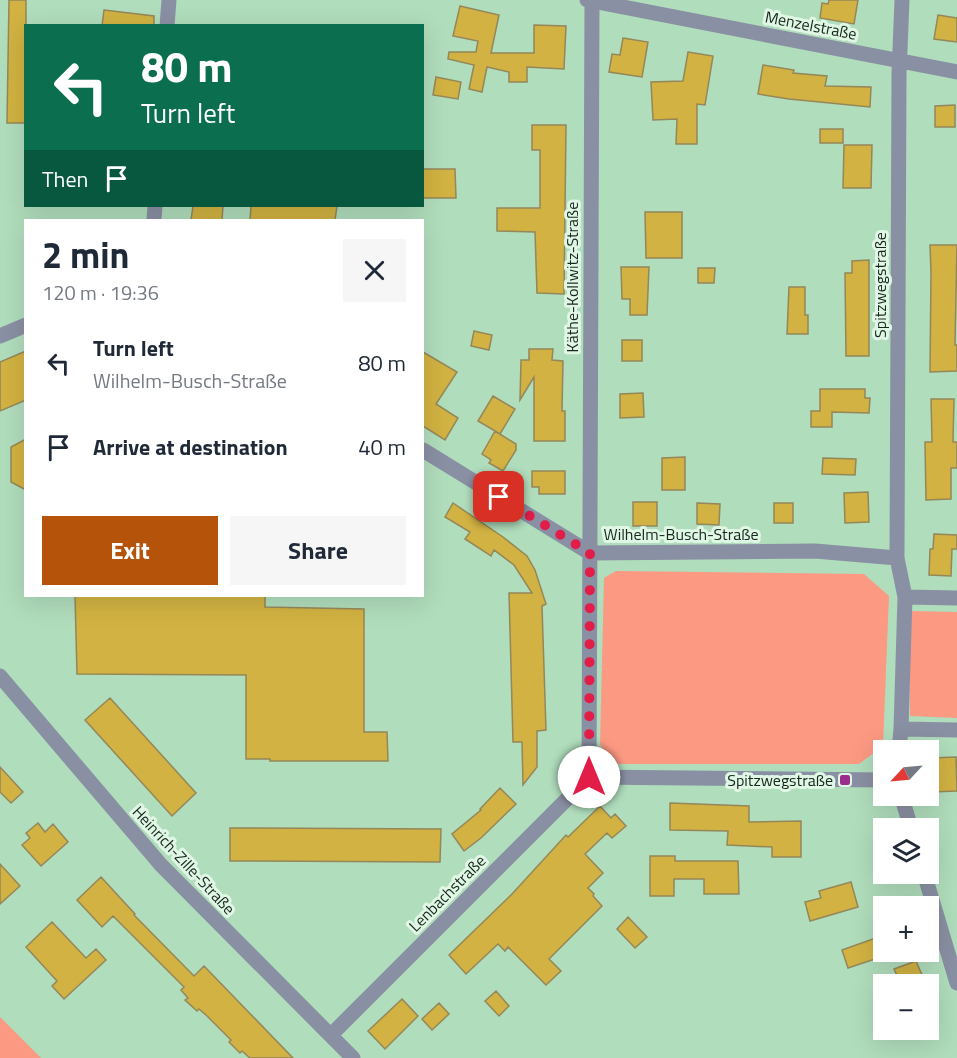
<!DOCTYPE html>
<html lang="en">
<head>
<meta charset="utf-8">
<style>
	:root { --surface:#fff; --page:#f6f6f7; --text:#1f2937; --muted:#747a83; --accent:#b45309 }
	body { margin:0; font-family:"Titillium Web",sans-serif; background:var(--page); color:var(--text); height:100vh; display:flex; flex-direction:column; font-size:22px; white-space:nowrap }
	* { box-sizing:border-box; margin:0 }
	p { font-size:20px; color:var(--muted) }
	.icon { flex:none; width:33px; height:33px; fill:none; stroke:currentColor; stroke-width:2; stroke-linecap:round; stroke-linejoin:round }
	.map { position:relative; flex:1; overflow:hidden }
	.side { position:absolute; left:24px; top:219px; width:400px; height:378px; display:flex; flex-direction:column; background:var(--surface); border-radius:0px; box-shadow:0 6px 24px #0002 }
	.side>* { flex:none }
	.hud { position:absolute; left:24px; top:24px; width:400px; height:183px; border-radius:0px; box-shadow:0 6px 24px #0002; background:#0b6e4f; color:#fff; overflow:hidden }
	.needle { width:39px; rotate:244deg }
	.fabs { position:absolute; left:873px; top:740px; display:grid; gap:12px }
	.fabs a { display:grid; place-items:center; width:66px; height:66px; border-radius:0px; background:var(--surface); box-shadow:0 6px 24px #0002; font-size:30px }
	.pin { position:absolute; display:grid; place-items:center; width:51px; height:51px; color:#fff; margin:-26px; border-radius:12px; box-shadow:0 3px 9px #0006 }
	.me { position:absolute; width:66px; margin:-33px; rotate:0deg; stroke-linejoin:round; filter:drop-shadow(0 0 4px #0008) }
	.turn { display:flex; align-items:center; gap:21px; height:126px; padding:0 18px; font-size:27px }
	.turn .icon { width:78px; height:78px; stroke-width:2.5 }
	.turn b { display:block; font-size:42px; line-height:51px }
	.then { display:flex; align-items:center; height:57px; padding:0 18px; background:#0003; gap:12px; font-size:22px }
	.round { display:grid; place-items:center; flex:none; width:63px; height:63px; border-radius:0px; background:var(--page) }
	.summary { display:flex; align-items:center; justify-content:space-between; height:102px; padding:0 18px }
	h1 { font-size:36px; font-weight:700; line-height:45px }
	.cta { display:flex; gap:12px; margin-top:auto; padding:12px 18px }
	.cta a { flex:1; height:69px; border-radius:0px; background:var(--accent); color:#fff; font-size:24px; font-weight:700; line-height:69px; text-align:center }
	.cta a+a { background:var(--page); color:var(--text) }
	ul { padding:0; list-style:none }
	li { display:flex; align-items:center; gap:18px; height:84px; padding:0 18px }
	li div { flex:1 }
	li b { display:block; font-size:22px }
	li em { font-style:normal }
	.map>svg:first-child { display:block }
</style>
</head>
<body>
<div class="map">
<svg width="957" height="1058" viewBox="0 0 957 1058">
	<rect width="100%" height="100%" fill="#b0ddbc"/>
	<path fill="#fc9983" d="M616 571 864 574 889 596 883 746 859 764H616L600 745 604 578Z
		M909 611 957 612V718L910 716Z
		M0 1017 41 1058H0Z"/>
	<path fill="#d1b242" stroke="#948759" stroke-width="1.5" d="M9 0H26V123H7Z
		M829 0H858L854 24 820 18 822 3 828 4Z
		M460 6 499 15 491 53H534V25L566 26 564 69 527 67V82H509V72L487 67 482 92 469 89 474 65 448 59 449 52H476L478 41 453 36Z
		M104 10 154 16V26H102Z
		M938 15 957 18V42L934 39Z
		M623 38 648 42 642 77 609 72 612 54 620 55Z
		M688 52 713 56 705 105 697 104V144H676L677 119 653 120 651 82 683 81Z
		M763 65 794 70 793 73 827 76 825 86 871 87 870 107 789 99 758 94Z
		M436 77 461 82 458 99 433 95Z
		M955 105V127H935V106Z
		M532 125H566L564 294 537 293 535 232 497 231V208H540V150H532Z
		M820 129H843V143H820Z
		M844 145H872L871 188H843Z
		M423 169H455L456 198H423Z
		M193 206H223L222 220H191Z
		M251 206H337L335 220H250Z
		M645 212H682V258H646Z
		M930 245H957L955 345H957V371L930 372 931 273Z
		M869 260V356H846L845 273H852V261Z
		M621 267H649L647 315H630V299H622Z
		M698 268H715L714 283H698Z
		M789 287H805V315H808V334H787Z
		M474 331 492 335 489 350 471 346Z
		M622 340H642V361H622Z
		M529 349H553L552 360 563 361 562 411H565V441H534V377L520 400 521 360H529Z
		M26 351V400L0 411V362Z
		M423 352 457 372 436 404 458 418 445 440 423 426Z
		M820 389H865V398H870L869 413 832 412V427H811V411H820Z
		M643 393 644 417 620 418V394Z
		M493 396 515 409 500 434 478 421Z
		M931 399H954L953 442H957V468H951V499L926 500 925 442H932Z
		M495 431 516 444V450L503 471 489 463 491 460 482 454Z
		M26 439V490L11 482V447Z
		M685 457V490H662V458Z
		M823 458 856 459 855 475 822 474Z
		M532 471H565V494H539V487H532Z
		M868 492 869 522 845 523 844 493Z
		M633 502H657V526H633Z
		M453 503 503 537 527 556 535 570 546 604 542 606 546 730 537 731V767L523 785 522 742H513L509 593H532L514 565 494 550 491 556 465 539 470 532 445 517Z
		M697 503 720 504 719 525 697 524Z
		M774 503H793V523H774Z
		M934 534 957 535V549H952L951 576 929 575 930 549H933Z
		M75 596H265V607L364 609V732H387L388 761H270V759H246V675L77 674Z
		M110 698 196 793 172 816 85 720Z
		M956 757 957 791 932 792 930 758Z
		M0 767 23 792 11 803 0 792Z
		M500 788 516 804 481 838 464 851 452 834 481 810 480 809Z
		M670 803 749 806V822L801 821V857H772V847L727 845 728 831 670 830Z
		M600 806 611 818 615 814 626 826 612 838 607 833 585 854 603 873 588 888 594 894 593 896 602 906 549 959 561 971 546 985 508 947 505 951 498 944 466 974 449 955 512 894 566 835 568 837Z
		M38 823 45 832 53 824 68 842 41 866 22 845 30 838 26 833Z
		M230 828 441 829 440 862 230 861Z
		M650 856H675V861H738L739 894H704V879H674V896H650Z
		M0 864 20 886 0 904Z
		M101 877 135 914 134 915 194 976 204 966 293 1058H250L242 1051 240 1053 229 1042 231 1040 207 1016 199 1009 197 1011 185 1000 188 998 181 990 184 987 113 916 102 927 77 900Z
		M851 882 858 907 810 921 805 902 821 898 819 891Z
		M628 917 647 937 635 948 617 929Z
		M52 922 86 958 96 949 106 960 64 999 52 986 57 981 26 947Z
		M884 935V956L848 968 842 950Z
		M916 961 926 984H901L894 969Z
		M496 991 509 1006 499 1016 485 1001Z
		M402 999 418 1016 385 1049 368 1031Z
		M439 1003 449 1014 432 1030 422 1019Z"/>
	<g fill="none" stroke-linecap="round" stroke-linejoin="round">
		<path stroke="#8a90a3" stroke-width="15" d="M587 0 957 72
			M167 26 169 0
			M154 220 155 206
			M0 336 26 325
			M423 450 590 553 815 551 897 558
			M905 597 957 598
			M0 676 161 865 353 1058
			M901 729 957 730
			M899 750 901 729 905 597 897 558 899 74 902 0
			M589 777 592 1
			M901 795 911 828
			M924 873 957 983
			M331 1035 589 777 884 780"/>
	</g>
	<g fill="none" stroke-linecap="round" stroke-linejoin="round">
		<path stroke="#e11d48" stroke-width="10" stroke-dasharray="0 18" d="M499 497 590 553 589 777"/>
	</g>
	<rect fill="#9b2e8d" stroke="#e1f7e6" stroke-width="2" x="839" y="774" width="12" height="12" rx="3"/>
	<g text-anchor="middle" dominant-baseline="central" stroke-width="6" stroke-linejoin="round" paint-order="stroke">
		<g font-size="16" fill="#16271b" stroke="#e1f7e6">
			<text transform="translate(811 25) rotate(11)">Menzelstraße</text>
			<text transform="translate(572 277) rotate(-90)">Käthe-Kollwitz-Straße</text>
			<text transform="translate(880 285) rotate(-90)">Spitzwegstraße</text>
			<text x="681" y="534">Wilhelm-Busch-Straße</text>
			<text transform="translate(184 860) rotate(47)">Heinrich-Zille-Straße</text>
			<text transform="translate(447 893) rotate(-45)">Lenbachstraße</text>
		</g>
		<g font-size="16" fill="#16271b" stroke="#e1f7e6" text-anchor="end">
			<text x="833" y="780">Spitzwegstraße</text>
		</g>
	</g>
</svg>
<div class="fabs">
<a><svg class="needle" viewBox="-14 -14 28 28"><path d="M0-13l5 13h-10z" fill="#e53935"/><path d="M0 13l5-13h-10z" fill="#747a83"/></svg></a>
<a><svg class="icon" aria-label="layers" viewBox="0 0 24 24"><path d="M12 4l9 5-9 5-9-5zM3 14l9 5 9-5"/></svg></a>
<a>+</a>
<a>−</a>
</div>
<div class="pin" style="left:499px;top:497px;background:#d93025"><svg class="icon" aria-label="arrive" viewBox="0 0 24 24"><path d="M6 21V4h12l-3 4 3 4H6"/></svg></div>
<svg class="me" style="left:589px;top:777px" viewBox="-20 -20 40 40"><circle r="19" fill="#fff"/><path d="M0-13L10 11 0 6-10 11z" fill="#e11d48"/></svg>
<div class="hud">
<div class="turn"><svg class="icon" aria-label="left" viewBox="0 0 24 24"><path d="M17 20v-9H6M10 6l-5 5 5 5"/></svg><div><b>80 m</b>Turn left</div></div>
<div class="then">Then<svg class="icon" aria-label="arrive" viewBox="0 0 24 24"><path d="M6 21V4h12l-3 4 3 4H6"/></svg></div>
</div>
<section class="side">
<div class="summary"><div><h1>2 min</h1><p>120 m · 19:36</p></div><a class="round"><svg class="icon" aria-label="close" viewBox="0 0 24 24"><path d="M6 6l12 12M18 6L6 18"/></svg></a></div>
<ul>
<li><svg class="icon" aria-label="left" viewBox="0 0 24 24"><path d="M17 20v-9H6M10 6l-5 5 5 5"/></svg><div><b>Turn left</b><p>Wilhelm-Busch-Straße</p></div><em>80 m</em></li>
<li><svg class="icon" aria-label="arrive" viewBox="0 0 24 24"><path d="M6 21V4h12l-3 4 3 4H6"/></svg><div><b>Arrive at destination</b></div><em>40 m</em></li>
</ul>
<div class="cta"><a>Exit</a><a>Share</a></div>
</section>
</div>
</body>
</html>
